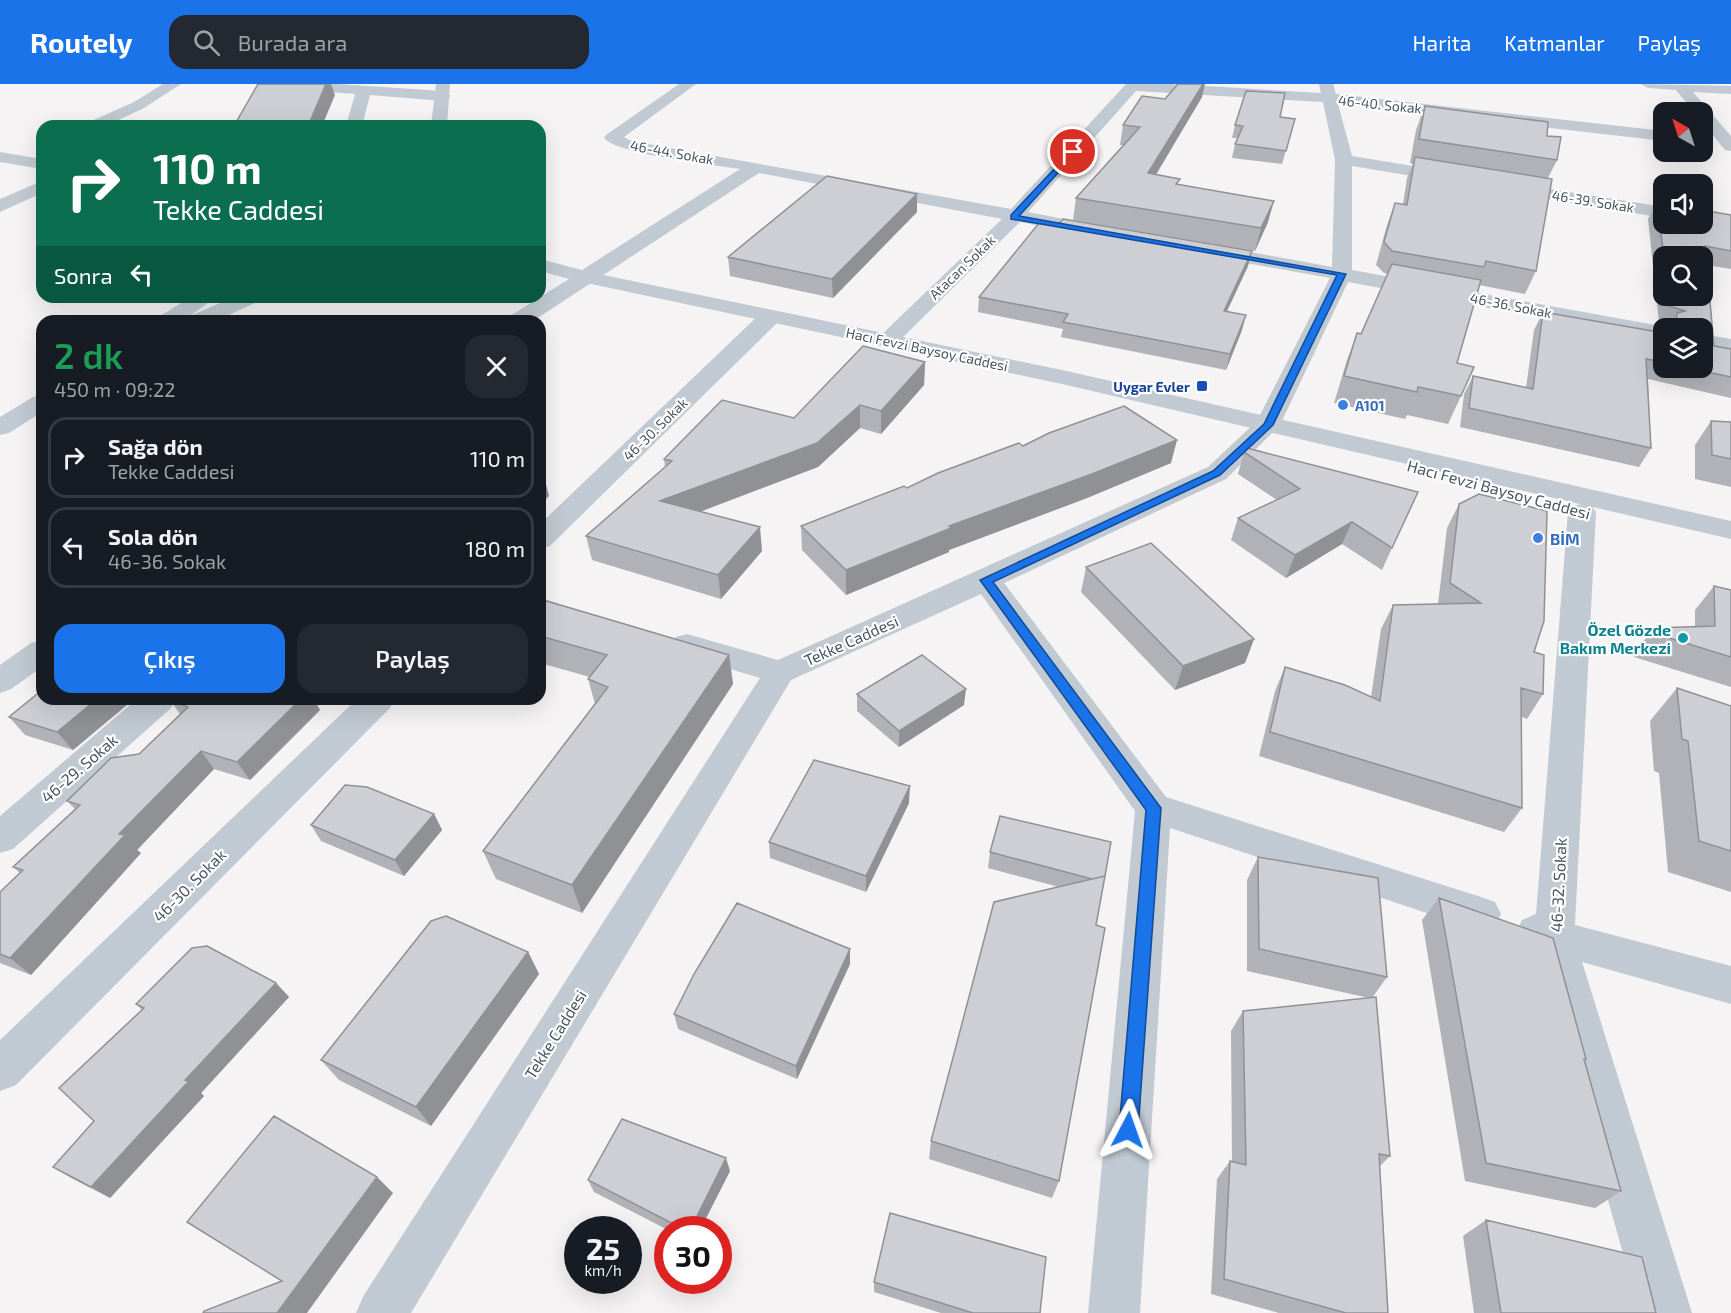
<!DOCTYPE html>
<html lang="tr">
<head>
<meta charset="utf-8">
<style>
	:root { --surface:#171b24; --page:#242831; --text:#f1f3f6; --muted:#9ea1a6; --line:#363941; --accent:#1a73e8 }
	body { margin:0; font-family:"Exo 2",sans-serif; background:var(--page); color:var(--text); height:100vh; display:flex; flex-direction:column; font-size:22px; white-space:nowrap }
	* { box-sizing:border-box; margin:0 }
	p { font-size:20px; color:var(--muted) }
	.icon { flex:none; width:33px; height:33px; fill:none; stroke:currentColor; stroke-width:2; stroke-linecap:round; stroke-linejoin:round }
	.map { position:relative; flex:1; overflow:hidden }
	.drawer { position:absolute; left:36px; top:231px; width:510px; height:390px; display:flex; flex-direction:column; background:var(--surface); border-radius:18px; box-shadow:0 6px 24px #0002 }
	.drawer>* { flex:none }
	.top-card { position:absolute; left:36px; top:36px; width:510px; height:183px; border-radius:18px; box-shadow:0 6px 24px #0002; background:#0b6e4f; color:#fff; overflow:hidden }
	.needle { width:39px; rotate:321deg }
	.buttons { position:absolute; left:1653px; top:18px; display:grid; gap:12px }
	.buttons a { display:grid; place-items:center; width:60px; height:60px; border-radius:12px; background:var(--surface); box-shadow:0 6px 24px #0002; font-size:30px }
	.speed { position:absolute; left:564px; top:1132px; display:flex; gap:12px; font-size:30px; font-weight:700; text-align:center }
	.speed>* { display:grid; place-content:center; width:78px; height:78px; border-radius:50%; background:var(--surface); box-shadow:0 6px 24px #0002; line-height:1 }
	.speed small { font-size:15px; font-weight:400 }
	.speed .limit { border:9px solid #d22; background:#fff; color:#111 }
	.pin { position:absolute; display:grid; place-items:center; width:51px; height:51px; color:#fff; margin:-26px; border:3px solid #fff; border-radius:50%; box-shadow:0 2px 6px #0007 }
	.me { position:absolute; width:66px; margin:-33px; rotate:4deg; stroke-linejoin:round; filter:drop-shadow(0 0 4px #0008) }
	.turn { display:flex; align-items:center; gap:21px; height:126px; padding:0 18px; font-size:27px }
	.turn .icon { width:78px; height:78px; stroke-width:2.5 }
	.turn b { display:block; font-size:42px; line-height:51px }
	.then { display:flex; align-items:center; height:57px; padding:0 18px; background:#0003; gap:12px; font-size:22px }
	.round { display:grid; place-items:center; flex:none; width:63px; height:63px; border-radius:18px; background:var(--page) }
	.summary { display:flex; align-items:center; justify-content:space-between; height:102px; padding:0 18px }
	h1 { font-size:36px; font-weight:600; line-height:45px; color:#1e9e55 }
	.cta { display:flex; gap:12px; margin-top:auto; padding:12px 18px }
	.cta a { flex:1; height:69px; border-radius:18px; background:var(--accent); color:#fff; font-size:24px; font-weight:600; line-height:69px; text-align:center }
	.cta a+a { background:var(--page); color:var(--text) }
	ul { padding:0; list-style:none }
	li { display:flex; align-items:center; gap:18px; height:81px; margin:0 12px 9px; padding:0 6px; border:3px solid var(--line); border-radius:18px }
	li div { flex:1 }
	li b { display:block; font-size:22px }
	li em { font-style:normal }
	header { display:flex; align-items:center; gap:36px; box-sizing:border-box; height:84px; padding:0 30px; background:var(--accent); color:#fff }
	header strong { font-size:28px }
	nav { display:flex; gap:33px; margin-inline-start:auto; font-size:21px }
	.search { width:420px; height:54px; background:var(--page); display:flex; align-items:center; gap:15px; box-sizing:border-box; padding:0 21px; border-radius:18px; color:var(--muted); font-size:22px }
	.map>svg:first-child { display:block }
</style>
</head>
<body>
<header>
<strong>Routely</strong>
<div class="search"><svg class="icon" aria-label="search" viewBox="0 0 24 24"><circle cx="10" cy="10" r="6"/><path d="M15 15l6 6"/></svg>Burada ara</div>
<nav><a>Harita</a><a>Katmanlar</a><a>Paylaş</a></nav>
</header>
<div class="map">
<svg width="1731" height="1229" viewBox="0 0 1731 1229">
	<rect width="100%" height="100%" fill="#f5f3f3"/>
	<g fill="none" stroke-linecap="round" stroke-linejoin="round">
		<path fill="#c1cad2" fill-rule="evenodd" d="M163 0H181L144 24 106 42H85L87 39 134 18Z
			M267 0H337L443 7 451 12 443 17 370 11 362 42H346L355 10 274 4Z
			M679 0H696L624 53 631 57 1011 125 1126 0H1172L1321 9 1319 0H1333L1336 10 1664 47V57L1338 20 1352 72 1455 89 1461 90 1464 94 1461 98 1455 99 1352 82V186L1672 244H1664V256L1348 198 1280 341 1226 395 1004 499 1166 713 1481 813 1495 818 1501 830 1495 842 1481 847 1170 744 1140 1229H1088L1135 727 981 510 791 596 411 1229H356L364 1211 760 594 676 569 671 561 676 553 687 550 778 576 1208 383 1257 337 1330 194 1207 172 1200 170 1197 166 1200 162 1207 160 1332 183 1335 76 1323 18 1136 7 1028 128 1110 144 1113 148 1110 152 1103 154 1020 138 895 261 887 263 879 261 876 256 1002 135 759 89 533 237H507L510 232 569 195 540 187V175L582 186 740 85C715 81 616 70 604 54L606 51Z
			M1641 0 1731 2V10L1693 8 1731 52V67L1725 66 1702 38V28H1694L1676 6 1648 4Z
			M0 68 42 75V85L0 78Z
			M42 97V109L0 128V115Z
			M1506 98 1664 123V134L1500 107 1497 103 1500 99Z
			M191 213H216L183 237H157L160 232Z
			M234 213H263L259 217 216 237H187L190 232Z
			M770 226 778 228 781 233 778 238 550 462 540 465V440L762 228Z
			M1702 250 1731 255V269L1702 264Z
			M42 311V328L9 349 0 351V333L33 313Z
			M1582 420 1592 422 1596 428 1575 841 1731 882V920L1582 878 1692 1229H1640L1537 866 1522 860 1516 848 1522 836 1536 830 1568 428 1572 422Z
			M42 556V583L11 605 0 609V581L31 559Z
			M137 615H176L171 624 13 765 0 769V732Z
			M357 615H395L390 624 16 1001 0 1007V956Z"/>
		<path fill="#c1cad2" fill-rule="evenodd" d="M436 0H450L447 42H431Z
			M584 187 1062 286 1731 437V455L1062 300 577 197 574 193 577 189Z"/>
	</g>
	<path fill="#b0b2b7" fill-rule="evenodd" d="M1202 13 1156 91 1268 138 1255 167 1073 136 1076 114 1123 61H1120L1123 41 1165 15Z
		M1425 22 1547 52 1557 76 1548 94 1536 187 1525 210 1479 201 1457 279 1461 312 1448 340 1407 331 1405 335 1334 319 1347 276 1357 249 1361 250 1388 190 1384 189 1376 181 1387 141 1395 119 1403 120 1407 94 1413 80 1410 79 1416 46Z
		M1280 33 1295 35 1282 80 1232 74 1235 60 1238 54H1232L1235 41Z
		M917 110V128L833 214 730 192 728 173Z
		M1657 119 1731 131V185L1707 181 1714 262 1731 265V314L1648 295 1651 364 1639 383 1460 343 1464 310 1473 292 1526 304 1534 246 1543 228 1664 249V284H1702V244H1667L1669 242 1659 239 1648 135ZM1664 172 1702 212H1664Z
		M1248 182 1227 227 1242 246 1226 286 1061 253 1063 245 978 228 979 213Z
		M925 278 924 301 881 350 860 344 818 383 700 428 762 467 721 515 592 476 586 452 665 383 664 375 794 334Z
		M1711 337 1731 338V403L1695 395V361Z
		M1023 362 1171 379 1087 414 949 466V468L846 511 802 466 801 442Z
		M1244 368 1392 464 1382 486 1342 460 1286 494 1231 456 1238 434 1277 416 1238 390Z
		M1459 420 1534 568 1543 610 1527 635 1522 633V724L1504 748 1259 672 1275 607 1285 583 1371 613 1381 545 1393 521 1438 520 1447 444Z
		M1086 483 1254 555 1245 579 1175 606 1081 508Z
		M1714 502 1731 506V603L1634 573 1635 569 1653 544 1695 543V526Z
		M540 515 729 571 733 600 582 829 496 795 483 767 595 620 588 595 590 593 540 579Z
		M1677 604 1731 622V808L1668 788 1659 689 1654 687 1650 637Z
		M857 610 964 621 899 663 857 627Z
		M42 615H134L73 666 25 651 9 633Z
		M170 616 320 626 250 696 214 685 137 766 141 769 31 891 0 879V809L20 789 13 783 75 725 67 717 139 670 180 630Z
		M909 719 866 808 770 774 769 758Z
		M434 730 442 746 404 792 321 757 311 741Z
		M1111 758 1096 841 1059 1097 1052 1114 929 1075 931 1057 1059 803 988 784 990 768Z
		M1258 773 1387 893 1372 914 1390 1072 1380 1082 1388 1229H1279L1211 1210 1217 1095 1230 1077 1232 1078 1231 947 1243 927 1369 914 1247 887V796Z
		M1439 814 1586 975 1584 977 1621 1107 1595 1124 1465 1097 1422 836Z
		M528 868 539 890 431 1042 339 996 321 976Z
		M850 880 797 995 678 945 674 930Z
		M276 899 289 913 201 1009 204 1012 110 1114 73 1095 53 1083 94 1037 142 926 136 920Z
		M730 1087 700 1146H668L594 1108 588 1096Z
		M393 1109 282 1197 187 1138Z
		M1486 1136 1656 1229H1474L1463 1152Z
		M874 1198 1040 1229H941L874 1208Z"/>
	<path fill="#909195" d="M326 0H331L335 11 322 42H308Z
		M1203 0H1205L1202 13 1144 110 1148 89Z
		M917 110V128L833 214 832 195Z
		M1274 117 1268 138 1255 167 1261 144Z
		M1252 167 1248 182 1220 242 1224 227Z
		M1246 231 1242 246 1226 286 1230 270Z
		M925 278 924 301 881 350V327Z
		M860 321V344L818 383 664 441 660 417Z
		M1177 356 1171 379 1087 414 949 466V468L846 511V486L949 442Z
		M545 396 549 412 540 421V400Z
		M1352 438 1342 460 1286 494 1295 471Z
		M760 443 762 467 721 515 718 491Z
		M1254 555 1245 579 1175 606 1183 582Z
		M729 571 733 600 582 829 572 801Z
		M966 605 964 621 899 663V647Z
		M97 615H134L73 666 57 648Z
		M301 615H314L320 626 250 696 237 678Z
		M201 667 214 685 137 766 141 769 31 891 10 874 119 750Z
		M910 702 909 719 866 808V792Z
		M434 730 442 746 404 792 395 776Z
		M850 865V880L797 995 796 982Z
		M528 868 539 890 431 1042 416 1023Z
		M276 899 289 913 201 1009 204 1012 110 1114 91 1103 185 996Z
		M726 1074 730 1087 700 1146H690Z
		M377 1093 393 1109 307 1229H277Z"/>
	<path fill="#cdcfd5" stroke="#909195" stroke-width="1.5" d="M258 0H326L308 42H234Z
		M1178 0H1203L1148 89 1180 95 1176 100 1274 117 1261 144 1076 114 1140 43 1123 41 1142 12 1165 15Z
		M1246 7 1285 9 1280 33 1295 35 1286 67 1235 60 1243 42 1235 41Z
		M1425 22 1548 38 1547 52 1561 53 1557 76 1419 55Z
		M1415 73 1552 95 1536 187 1486 177 1484 183 1392 167 1384 158 1395 119 1407 121Z
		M827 92 917 110 832 195 728 173Z
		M1657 119 1664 120V140H1702V126L1731 131V167L1705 162 1714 262 1731 265V293L1688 284H1702V244H1672L1671 240H1676L1677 229 1685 227 1669 222 1668 212H1702V172H1664Z
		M1063 135 1252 167 1224 227 1246 231 1230 270 1063 238 1068 230 979 213 1039 139 1057 142Z
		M1392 180 1481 196 1457 279 1474 283 1461 312 1418 303 1417 308 1344 292 1357 249 1361 250Z
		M1543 228 1664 249V278L1646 275 1651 364 1469 324 1473 292 1533 305Z
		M863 262 925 278 881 327 860 321 817 359 660 417 760 443 718 491 586 452 672 377 664 375 722 316 794 334Z
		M1124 322 1177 356 1092 390 949 442 951 444 846 486 801 442 904 402 907 404 938 389 1019 359 1023 362 1049 349Z
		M1711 337 1731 338V375L1712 371Z
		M1247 364 1418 408 1392 464 1352 438 1295 471 1238 434 1300 405 1244 368Z
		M540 394 545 396 540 400Z
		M1479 410 1547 427 1544 537 1534 568 1544 571 1543 610 1521 604 1522 724 1270 648 1285 583 1345 601 1380 617 1393 521 1481 519 1450 499 1459 420Z
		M1151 459 1254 555 1183 582 1086 483Z
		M1714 502 1731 506V573L1653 549V544L1715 542Z
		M540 515 729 571 572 801 483 767 608 603 588 595 607 571 540 552Z
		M922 571 966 605 899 647 857 610Z
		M1677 604 1731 622V767L1699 757 1688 657 1682 655Z
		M42 606V615H97L57 648 9 633Z
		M171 615H301L237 678 201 667 119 750 125 751 10 874 0 870V808L23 786 13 783 80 721 67 717 111 674 139 670 188 623 170 616Z
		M814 676 910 702 866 792 769 758Z
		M345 701 367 703 434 730 395 776 311 741Z
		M1000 732 1111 758 1105 792 1092 795 990 768Z
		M1258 773 1378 794 1387 893 1259 865Z
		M1105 792 1096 841 1105 844 1059 1097 931 1057 994 818Z
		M1439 814 1553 854 1586 975H1584L1621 1107 1486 1079Z
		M737 819 850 865 796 982 674 930 694 890Z
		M446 832 528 868 416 1023 321 976 431 837Z
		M207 862 276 899 185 996 188 998 91 1103 53 1083 94 1037 59 1004 144 924 136 920 192 864Z
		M1376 913 1390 1072 1379 1070 1388 1229H1346L1224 1195 1230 1077 1246 1081 1243 927Z
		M274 1032 377 1093 277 1229H203L204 1227 282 1197 187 1138Z
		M622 1035 726 1074 690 1146H685L588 1096Z
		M890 1129 1046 1173 1040 1229H973L874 1198Z
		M1486 1136 1642 1173 1656 1229H1501Z"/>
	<path fill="#1a73e8" stroke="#114b97" stroke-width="1.5" d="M1073 65 1076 69 1019 132 1346 190 1273 341 1220 391 993 498 1161 724 1138 1046 1135 1052 1128 1055 1122 1052 1119 1046 1146 726 980 496 1213 387 1264 340 1337 191 1011 135V131Z"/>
	<rect fill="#1a4fb4" stroke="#fff" stroke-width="2" x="1196" y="296" width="12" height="12" rx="3"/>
	<g fill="#3f7fe0" stroke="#fff" stroke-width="2">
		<circle cx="1343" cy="321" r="6"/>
		<circle cx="1538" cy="454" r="6"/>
	</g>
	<circle fill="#0f9aa8" stroke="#fff" stroke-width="2" cx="1683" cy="554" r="6"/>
	<g text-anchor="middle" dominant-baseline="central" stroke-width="4.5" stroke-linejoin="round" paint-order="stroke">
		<g font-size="14" fill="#4a5661" stroke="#fff">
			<text transform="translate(1380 20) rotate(6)">46-40. Sokak</text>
			<text transform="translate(672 68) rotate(10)">46-44. Sokak</text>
			<text transform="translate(1593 117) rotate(9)">46-39. Sokak</text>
			<text transform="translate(962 183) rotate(-44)">Atacan Sokak</text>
			<text transform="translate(1511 221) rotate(11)">46-36. Sokak</text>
			<text transform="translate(927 265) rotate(12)">Hacı Fevzi Baysoy Caddesi</text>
			<text transform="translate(655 345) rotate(-44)">46-30. Sokak</text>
		</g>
		<g font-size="14" font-weight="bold" fill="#164399" stroke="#fff" text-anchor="end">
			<text x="1190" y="302">Uygar Evler</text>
		</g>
		<g font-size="14" font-weight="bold" fill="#366cbe" stroke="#fff" text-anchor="start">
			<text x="1355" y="321">A101</text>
		</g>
		<g font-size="16" fill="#4a5661" stroke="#fff">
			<text transform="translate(1499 405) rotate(15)">Hacı Fevzi Baysoy Caddesi</text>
			<text transform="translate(851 556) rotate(-24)">Tekke Caddesi</text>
			<text transform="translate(79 684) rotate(-41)">46-29. Sokak</text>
			<text transform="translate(189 801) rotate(-45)">46-30. Sokak</text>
			<text transform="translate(1558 801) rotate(-87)">46-32. Sokak</text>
			<text transform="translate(555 950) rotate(-58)">Tekke Caddesi</text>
		</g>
		<g font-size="16" font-weight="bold" fill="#366cbe" stroke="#fff" text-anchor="start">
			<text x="1550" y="454">BİM</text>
		</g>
		<g font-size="16" font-weight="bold" fill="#0d838f" stroke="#fff" text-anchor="end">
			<text x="1671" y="545">Özel Gözde<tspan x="1671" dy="18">Bakım Merkezi</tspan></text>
		</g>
	</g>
</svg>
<div class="buttons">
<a><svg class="needle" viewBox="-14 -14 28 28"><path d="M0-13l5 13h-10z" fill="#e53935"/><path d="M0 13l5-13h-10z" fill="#9ea1a6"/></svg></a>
<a><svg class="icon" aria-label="sound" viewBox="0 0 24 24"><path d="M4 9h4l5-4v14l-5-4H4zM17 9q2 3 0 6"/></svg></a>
<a><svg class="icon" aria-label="search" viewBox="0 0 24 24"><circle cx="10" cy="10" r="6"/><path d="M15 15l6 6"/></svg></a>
<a><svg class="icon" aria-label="layers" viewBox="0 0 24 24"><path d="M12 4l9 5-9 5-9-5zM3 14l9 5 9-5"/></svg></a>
</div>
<div class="speed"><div>25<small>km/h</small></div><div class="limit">30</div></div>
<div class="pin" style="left:1073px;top:68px;background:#d93025"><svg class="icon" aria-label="arrive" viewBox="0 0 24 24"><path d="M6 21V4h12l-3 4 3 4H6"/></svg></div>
<svg class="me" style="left:1128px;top:1046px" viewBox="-20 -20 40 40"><path d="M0-17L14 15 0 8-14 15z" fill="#1a73e8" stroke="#fff" stroke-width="4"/></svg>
<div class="top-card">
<div class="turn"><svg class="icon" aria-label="right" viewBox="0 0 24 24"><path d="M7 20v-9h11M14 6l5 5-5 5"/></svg><div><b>110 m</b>Tekke Caddesi</div></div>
<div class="then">Sonra<svg class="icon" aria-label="left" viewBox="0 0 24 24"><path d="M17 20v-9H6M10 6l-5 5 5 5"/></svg></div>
</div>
<section class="drawer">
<div class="summary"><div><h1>2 dk</h1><p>450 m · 09:22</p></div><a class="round"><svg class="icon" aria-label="close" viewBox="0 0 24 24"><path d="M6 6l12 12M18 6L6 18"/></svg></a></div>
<ul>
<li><svg class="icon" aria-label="right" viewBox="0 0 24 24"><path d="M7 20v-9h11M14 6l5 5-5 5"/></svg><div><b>Sağa dön</b><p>Tekke Caddesi</p></div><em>110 m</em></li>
<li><svg class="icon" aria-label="left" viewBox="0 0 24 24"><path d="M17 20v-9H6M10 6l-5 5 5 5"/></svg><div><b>Sola dön</b><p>46-36. Sokak</p></div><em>180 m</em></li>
</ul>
<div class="cta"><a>Çıkış</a><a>Paylaş</a></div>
</section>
</div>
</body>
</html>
